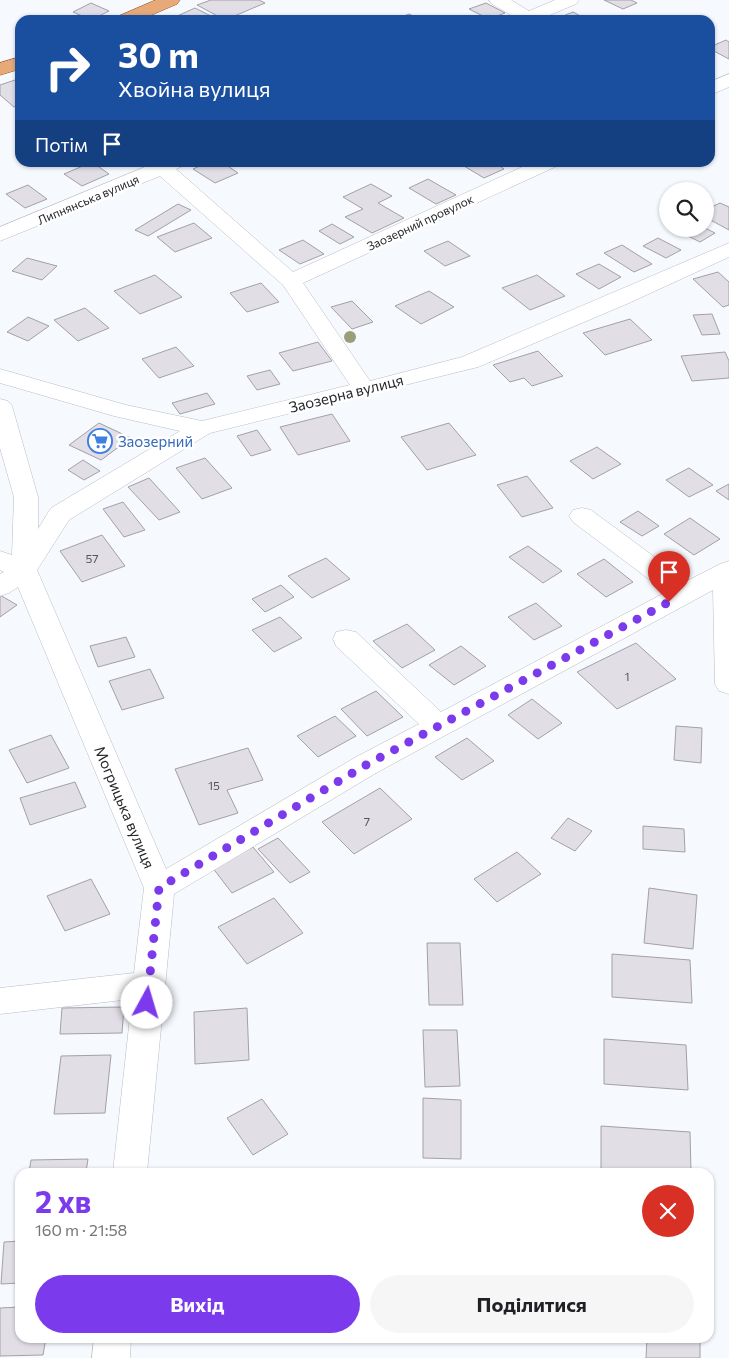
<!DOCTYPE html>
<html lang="uk">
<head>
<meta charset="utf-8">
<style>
	:root { --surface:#fff; --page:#f6f6f6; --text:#202124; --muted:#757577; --accent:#7c3aed }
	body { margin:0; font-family:Commissioner,sans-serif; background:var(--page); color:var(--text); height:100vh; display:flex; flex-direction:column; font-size:19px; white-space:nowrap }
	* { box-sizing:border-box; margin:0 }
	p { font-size:16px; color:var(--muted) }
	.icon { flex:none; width:28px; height:28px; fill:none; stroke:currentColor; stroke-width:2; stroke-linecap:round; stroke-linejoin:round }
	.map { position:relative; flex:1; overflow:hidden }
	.side { position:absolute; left:15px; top:1168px; width:699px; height:175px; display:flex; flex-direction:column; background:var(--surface); border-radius:15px; box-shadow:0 1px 4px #0004 }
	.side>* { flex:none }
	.guide { position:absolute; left:15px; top:15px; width:700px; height:152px; border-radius:15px; box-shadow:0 1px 4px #0004; background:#1a4fa0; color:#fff; overflow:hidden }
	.buttons { position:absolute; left:659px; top:182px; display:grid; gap:10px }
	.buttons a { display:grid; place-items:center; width:55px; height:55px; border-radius:50%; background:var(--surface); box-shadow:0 1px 4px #0004; font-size:25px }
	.pin { position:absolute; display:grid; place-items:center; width:42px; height:42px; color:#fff; margin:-51px -21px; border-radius:50% 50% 50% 0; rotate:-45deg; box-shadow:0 0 5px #0007 }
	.pin .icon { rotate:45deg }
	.me { position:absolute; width:55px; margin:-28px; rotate:6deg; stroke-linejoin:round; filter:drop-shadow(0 0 4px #0008) }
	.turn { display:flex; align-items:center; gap:18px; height:105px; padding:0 20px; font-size:22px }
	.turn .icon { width:65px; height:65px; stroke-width:2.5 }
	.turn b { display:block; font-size:35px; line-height:42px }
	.then { display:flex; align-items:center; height:48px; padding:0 20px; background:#0003; gap:10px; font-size:19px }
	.round { display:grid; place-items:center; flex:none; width:52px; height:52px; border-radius:26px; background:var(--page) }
	.summary { display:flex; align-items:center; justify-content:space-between; height:85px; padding:0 20px }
	h1 { font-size:30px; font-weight:700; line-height:38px; color:var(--accent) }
	.cta { display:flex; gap:10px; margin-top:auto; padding:10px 20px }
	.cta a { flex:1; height:58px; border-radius:30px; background:var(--accent); color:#fff; font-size:20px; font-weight:700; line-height:58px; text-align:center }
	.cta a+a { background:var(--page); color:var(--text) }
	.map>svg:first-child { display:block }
</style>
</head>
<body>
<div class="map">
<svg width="729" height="1358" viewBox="0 0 729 1358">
	<rect width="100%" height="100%" fill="#f6f9fe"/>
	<path fill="#e1dee6" stroke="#a3a0a7" d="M211 0H259L265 3 225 20 197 5Z
		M604 0H631L637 3 623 9Z
		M91 3 109 11 91 20 73 12Z
		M486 3 505 13 489 19 469 9Z
		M195 8 219 20H182L175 17Z
		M573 12 588 20H553Z
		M409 14 420 19 394 20Z
		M726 40 729 42V59L710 49V47Z
		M15 80 20 85V105L14 107 0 95V85Z
		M92 162 109 174 82 186 64 174Z
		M209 162H222L238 173 215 183 193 169Z
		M471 162H494L504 169 484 178 464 166Z
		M428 179 456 195 436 204 409 188Z
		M371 184 392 196 378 203 404 218 372 233 345 217 363 209 343 197Z
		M28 185 47 199 25 208 6 194Z
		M720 203 729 207V230L705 217V210Z
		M178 204 191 210 148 236 135 230Z
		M194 223 212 238 175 252 157 237Z
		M332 224 354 237 340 244 319 231Z
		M705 228 715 233 700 242 674 229Z
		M658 238 681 250 666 258 643 246Z
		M303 240 324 254 300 264 279 250Z
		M448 241 470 256 445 266 424 251Z
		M622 245 652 264 634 272 604 253Z
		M27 258 57 266 42 280 12 271Z
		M599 264 621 277 599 289 576 274Z
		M718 272 729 282V305L723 307 693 279Z
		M155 275 182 297 140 314 114 291Z
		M537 275 565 296 530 310 502 288Z
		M261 283 279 302 247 312 230 293Z
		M429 291 454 307 421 324 395 306Z
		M352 301 373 322 352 329 331 307Z
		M85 308 109 328 78 341 54 320Z
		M712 314 720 334 702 335 693 315Z
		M28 317 49 326 28 341 7 332Z
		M630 319 652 340 605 355 583 333Z
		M318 342 332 361 293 371 279 353Z
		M176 347 194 366 159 378 142 359Z
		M538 351 563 376 532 386 524 378 510 382 493 365Z
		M725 352 729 361V378L692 381 681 356Z
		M270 370 280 384 257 390 247 376Z
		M207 393 215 404 180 414 172 403Z
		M332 414 350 441 298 455 280 427Z
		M99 423 131 438 101 460 69 445Z
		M449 423 476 455 427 470 401 437Z
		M257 430 271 450 251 456 237 436Z
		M597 447 621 464 593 479 570 461Z
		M205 458 232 488 202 499 176 468Z
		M83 460 100 471 84 480 68 470Z
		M689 468 713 485 689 497 666 480Z
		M527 476 553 508 522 517 497 485Z
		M149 478 180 512 159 520 128 487Z
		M729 484V500L716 491Z
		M123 502 145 530 124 537 103 509Z
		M638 511 659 526 642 536 620 522Z
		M690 518 720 539 694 555 664 534Z
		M102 535 125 566 82 582 60 551Z
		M528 546 562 571 543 583 509 557Z
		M326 558 350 579 312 598 288 576Z
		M604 559 633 582 606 597 577 574Z
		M281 585 294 597 265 612 252 599Z
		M0 595 17 605 0 617Z
		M536 603 562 626 534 640 508 617Z
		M280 617 302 638 274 652 252 630Z
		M407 624 435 650 402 668 373 641Z
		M126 637 135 657 98 667 90 646Z
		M636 643 676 679 617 709 577 672Z
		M461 646 486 666 454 685 429 665Z
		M150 669 164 698 122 710 109 681Z
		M376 691 403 717 367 736 341 709Z
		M532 699 562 723 538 739 508 715Z
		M335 716 356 736 318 757 297 736Z
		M676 726 702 728 701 763 674 760Z
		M51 735 69 768 27 783 9 750Z
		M467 738 494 761 462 780 435 757Z
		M248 748 263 780 227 790 238 813 199 825 175 769Z
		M75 782 86 807 30 825 20 798Z
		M380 788 412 819 354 854 322 822Z
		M568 818 592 831 575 851 551 838Z
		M643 826 684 829 685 852 643 849Z
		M278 838 310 872 290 883 258 849Z
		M253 847 274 872 232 893 212 867Z
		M517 852 541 874 497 902 474 879Z
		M91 879 110 914 65 931 47 896Z
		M649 888 697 895 693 949 644 943Z
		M274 898 303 933 247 964 218 927Z
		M427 943H460L463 1005H429Z
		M612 954 690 960 692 1003 612 997Z
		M124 1007 122 1033 60 1034 62 1008Z
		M247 1008 249 1060 195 1064 194 1012Z
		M423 1030H457L460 1086 425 1087Z
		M604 1039 686 1045 688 1090 604 1084Z
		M111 1055 105 1113 54 1114 61 1056Z
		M423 1098 461 1100V1159L423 1158Z
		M262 1099 288 1134 253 1155 227 1118Z
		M601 1126 690 1132 691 1172H601Z
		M88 1159 86 1172H29L31 1160Z
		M20 1241V1283L1 1284 4 1242Z
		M20 1307V1338H46L43 1355 0 1356V1308Z
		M647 1338H700V1358H646Z"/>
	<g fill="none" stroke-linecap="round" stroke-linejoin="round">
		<defs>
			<path id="minor" d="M489 0H511L529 11 555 0H579L576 4 538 20H514L516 18 492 4Z
				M729 74V87L710 95V82Z
				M157 162H186L183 166 176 169 293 272 533 162H560L557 166 303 283 370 381 462 357 729 243V257L629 303 478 367 210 433 69 520 37 570 166 869 356 757 419 724 336 646 333 639 336 632 346 630 356 632 441 712 666 592 573 522 569 516 573 510 582 508 591 510 687 581 720 564 729 561V694L719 691 715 684 713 590 376 773 174 894 147 1172H113L132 999 0 1014V988L134 973 144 888 18 587 9 593 0 596V574L4 572 0 570V551L12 555 14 497 0 448V399L8 401 12 406 38 497V529L51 508 180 431 114 416 0 383V369L126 405 202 421 350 385 283 285 160 176 0 241V227Z
				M94 1338H131L130 1358H92Z"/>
			<path id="major" d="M156 0H180L177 4 140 20H116L119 16Z
				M20 57V69L0 75V63Z"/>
		</defs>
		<use href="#minor" stroke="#b9bcc3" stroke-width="1"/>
		<use href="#major" stroke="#9a5723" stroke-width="1"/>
		<use href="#minor" fill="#fff" fill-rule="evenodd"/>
		<use href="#major" fill="#e8a979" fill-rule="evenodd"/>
	</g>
	<circle fill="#9b9f79" cx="350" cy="337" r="6"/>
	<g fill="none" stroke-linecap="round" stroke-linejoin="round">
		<path stroke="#7c3aed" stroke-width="9" stroke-dasharray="0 16.2" d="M147 1003 159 888 366 765 669 602"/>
	</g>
	<defs>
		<symbol id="supermarket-ring" viewBox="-11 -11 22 22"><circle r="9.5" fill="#fff" stroke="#3f7fe0" stroke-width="1.5"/><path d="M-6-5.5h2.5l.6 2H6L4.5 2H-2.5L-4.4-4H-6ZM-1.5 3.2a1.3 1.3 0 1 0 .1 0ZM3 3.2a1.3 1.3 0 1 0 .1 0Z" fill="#3f7fe0"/></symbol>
	</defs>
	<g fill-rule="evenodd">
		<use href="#supermarket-ring" x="86" y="427" width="28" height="28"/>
	</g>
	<g text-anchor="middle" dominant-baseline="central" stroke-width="5" stroke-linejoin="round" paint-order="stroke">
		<g font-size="12" fill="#27282b" stroke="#fff">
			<text transform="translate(88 199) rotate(-23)">Липнянська вулиця</text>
			<text transform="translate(420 222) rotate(-25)">Заозерний провулок</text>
		</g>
		<g font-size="12" fill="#56565a">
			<text x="92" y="558">57</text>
			<text x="627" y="676">1</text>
			<text x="214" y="785">15</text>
			<text x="367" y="821">7</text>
		</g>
		<g font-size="15" fill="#27282b" stroke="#fff">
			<text transform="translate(346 393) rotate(-14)">Заозерна вулиця</text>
			<text transform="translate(125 807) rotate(67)">Могрицька вулиця</text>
		</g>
		<g font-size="15" fill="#366cbe" stroke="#fff" text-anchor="start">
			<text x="118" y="441">Заозерний</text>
		</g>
	</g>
</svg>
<div class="buttons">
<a><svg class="icon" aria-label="search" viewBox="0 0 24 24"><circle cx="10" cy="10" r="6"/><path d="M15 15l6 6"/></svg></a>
</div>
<div class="pin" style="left:669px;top:602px;background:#d93025"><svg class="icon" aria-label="arrive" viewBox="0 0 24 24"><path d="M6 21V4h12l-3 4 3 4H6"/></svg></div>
<svg class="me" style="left:147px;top:1003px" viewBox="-20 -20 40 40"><circle r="19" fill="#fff"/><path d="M0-13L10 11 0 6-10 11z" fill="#7c3aed"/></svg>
<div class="guide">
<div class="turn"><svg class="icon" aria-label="right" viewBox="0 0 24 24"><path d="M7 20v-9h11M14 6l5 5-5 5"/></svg><div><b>30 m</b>Хвойна вулиця</div></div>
<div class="then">Потім<svg class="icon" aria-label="arrive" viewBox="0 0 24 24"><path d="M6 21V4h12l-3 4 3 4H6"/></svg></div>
</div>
<section class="side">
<div class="summary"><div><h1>2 хв</h1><p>160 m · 21:58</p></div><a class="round" style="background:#d93025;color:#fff"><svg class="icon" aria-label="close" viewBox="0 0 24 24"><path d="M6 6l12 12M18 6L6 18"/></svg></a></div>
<div class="cta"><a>Вихід</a><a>Поділитися</a></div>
</section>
</div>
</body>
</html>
